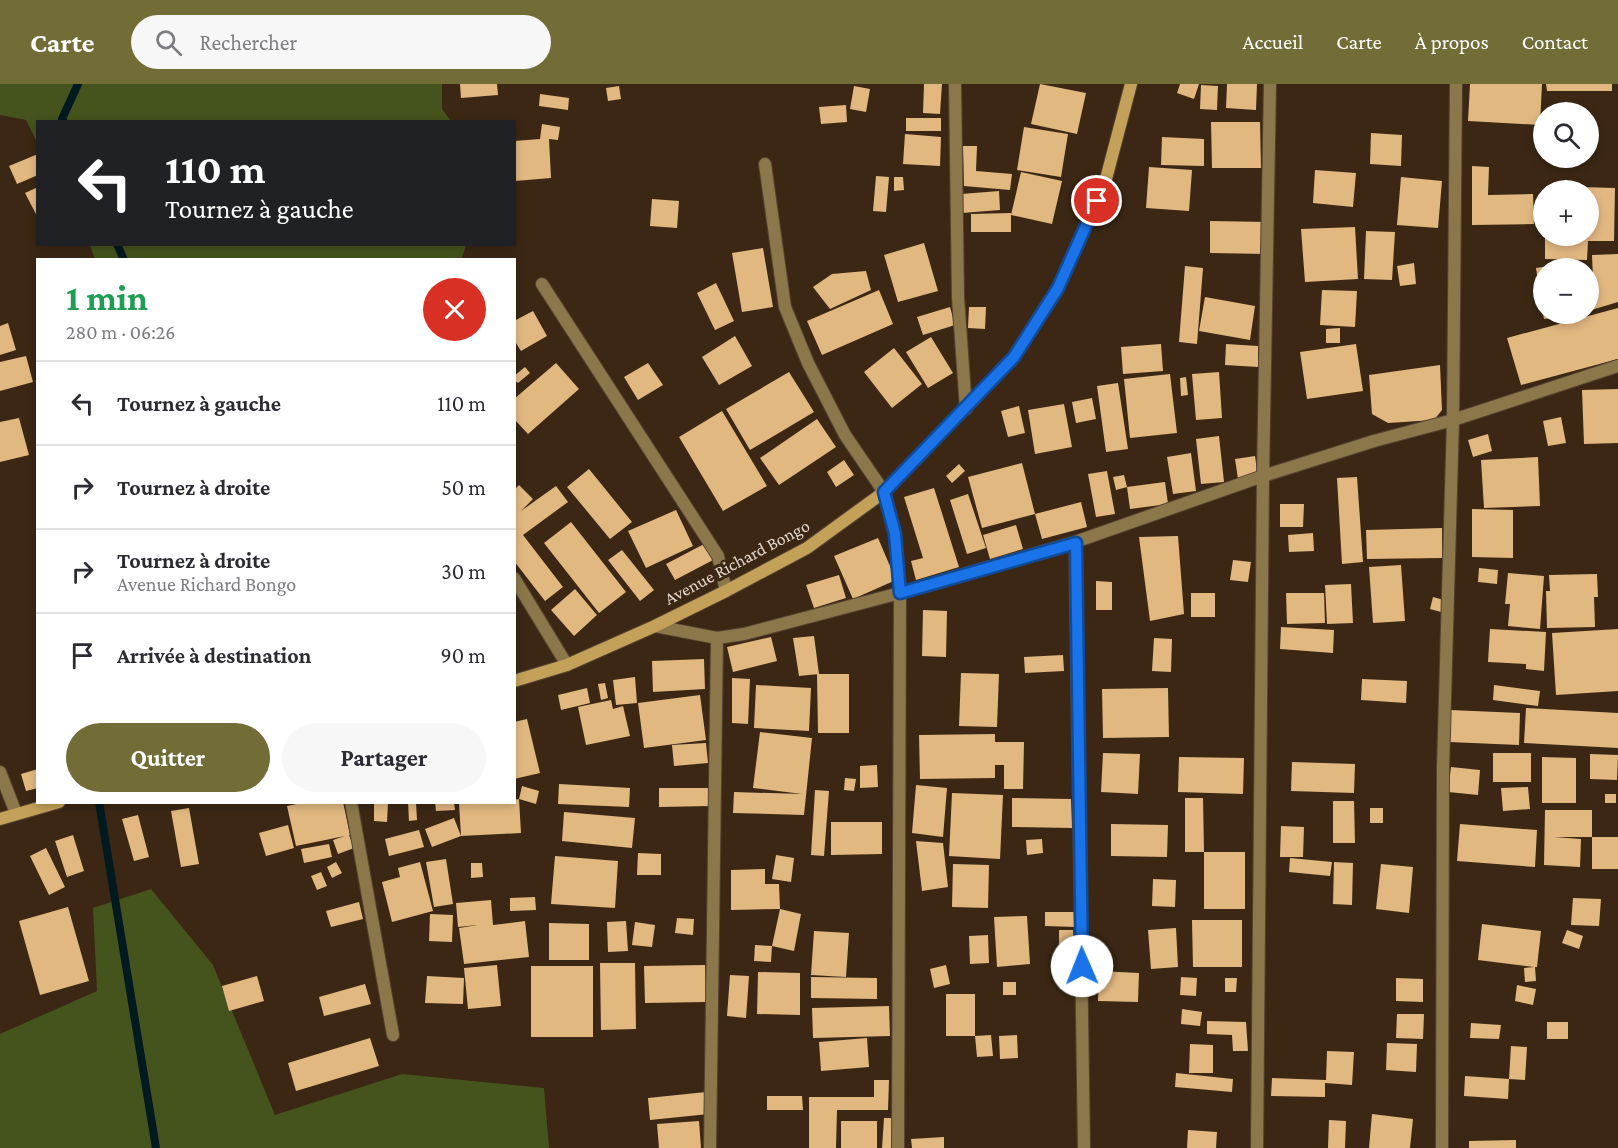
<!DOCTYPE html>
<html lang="fr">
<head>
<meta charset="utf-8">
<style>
	:root { --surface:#fff; --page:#f7f7f7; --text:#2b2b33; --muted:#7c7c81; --line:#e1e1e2; --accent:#726c37 }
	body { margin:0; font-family:"Crimson Pro",serif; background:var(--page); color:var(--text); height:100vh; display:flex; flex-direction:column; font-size:22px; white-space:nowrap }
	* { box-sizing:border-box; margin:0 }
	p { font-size:20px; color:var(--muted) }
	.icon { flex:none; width:33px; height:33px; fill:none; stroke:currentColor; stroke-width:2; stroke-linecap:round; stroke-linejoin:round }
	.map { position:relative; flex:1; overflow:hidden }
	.panel { position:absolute; left:36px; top:174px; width:480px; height:546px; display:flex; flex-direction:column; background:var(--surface); border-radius:0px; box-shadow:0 3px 9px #0003 }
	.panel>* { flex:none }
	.hud { position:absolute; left:36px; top:36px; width:480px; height:126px; border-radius:0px; box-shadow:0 3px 9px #0003; background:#202124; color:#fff; overflow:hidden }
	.tools { position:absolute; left:1533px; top:18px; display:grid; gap:12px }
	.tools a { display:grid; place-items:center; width:66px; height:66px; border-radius:50%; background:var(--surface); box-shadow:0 3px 9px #0003; font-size:30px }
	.pin { position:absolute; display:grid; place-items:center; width:51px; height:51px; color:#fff; margin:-26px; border:3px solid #fff; border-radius:50%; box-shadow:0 2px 6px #0007 }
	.me { position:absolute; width:66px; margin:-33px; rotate:359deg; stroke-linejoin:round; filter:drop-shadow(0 0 4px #0008) }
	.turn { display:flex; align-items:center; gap:21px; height:126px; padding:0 30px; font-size:27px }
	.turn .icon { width:78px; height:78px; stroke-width:2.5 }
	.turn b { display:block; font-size:42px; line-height:51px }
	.round { display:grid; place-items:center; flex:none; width:63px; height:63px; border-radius:32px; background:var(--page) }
	.head { display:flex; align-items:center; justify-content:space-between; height:102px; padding:0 30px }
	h1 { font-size:36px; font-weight:700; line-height:45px; color:#1e9e55 }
	.action { display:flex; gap:12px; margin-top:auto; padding:12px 30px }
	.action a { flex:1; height:69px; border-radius:36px; background:var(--accent); color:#fff; font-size:24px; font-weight:700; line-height:69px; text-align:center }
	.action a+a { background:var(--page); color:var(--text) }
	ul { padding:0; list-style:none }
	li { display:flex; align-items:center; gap:18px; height:84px; padding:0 30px; border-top:2px solid var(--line) }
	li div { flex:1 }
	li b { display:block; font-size:22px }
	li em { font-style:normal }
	header { display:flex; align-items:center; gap:36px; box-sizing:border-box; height:84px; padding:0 30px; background:var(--accent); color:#fff }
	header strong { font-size:28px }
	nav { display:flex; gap:33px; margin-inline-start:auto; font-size:21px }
	.search { width:420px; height:54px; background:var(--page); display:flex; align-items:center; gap:15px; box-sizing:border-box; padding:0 21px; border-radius:33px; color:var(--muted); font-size:22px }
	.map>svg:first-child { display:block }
</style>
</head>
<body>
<header>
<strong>Carte</strong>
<div class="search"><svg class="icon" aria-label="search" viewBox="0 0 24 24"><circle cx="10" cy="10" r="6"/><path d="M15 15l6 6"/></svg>Rechercher</div>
<nav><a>Accueil</a><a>Carte</a><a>À propos</a><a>Contact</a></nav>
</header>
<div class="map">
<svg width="1618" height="1064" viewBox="0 0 1618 1064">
	<rect width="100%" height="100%" fill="#3b2714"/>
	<path fill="#45531c" d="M0 0H442V25L451 37 38 38 37 58 26 36 0 31Z
		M90 161H466L461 176H95Z
		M151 805 213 881 275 1031 402 990 544 1004 549 1064H0V950L97 907 93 824Z"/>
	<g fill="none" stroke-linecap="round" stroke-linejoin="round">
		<path stroke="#001a1f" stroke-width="8" d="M64 38 62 35 78 0
			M117 160 124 176
			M99 718 156 1064"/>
	</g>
	<path fill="#e2b881" d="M460 0H497L498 11 461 14Z
		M924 0H942L940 30 923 29Z
		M1040 0 1086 9 1077 50 1031 40Z
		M1180 0H1199L1194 15 1177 9Z
		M1227 0H1257L1256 26 1226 24Z
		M1470 0H1542L1540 41 1468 37Z
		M1546 0H1612V7H1547Z
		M1201 1 1218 2 1217 26 1200 25Z
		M619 2 621 15 608 17 606 4Z
		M854 2 870 5 866 28 850 25Z
		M540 10 569 14 568 26 539 22Z
		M846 21 847 38 821 40 819 23Z
		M906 34H941V47H906Z
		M1211 38H1260L1261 84H1212Z
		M542 40 560 43 558 56 549 55 551 94 515 97 514 57 540 55Z
		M1024 43 1068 50 1061 93 1017 86Z
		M1371 49 1402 51 1401 82 1370 80Z
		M905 50 941 53 940 82 903 80Z
		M1162 53 1204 55V82L1161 81Z
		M963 62H977L976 87 1012 90 1010 106 964 102Z
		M38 70V91L17 100 9 82Z
		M1472 82 1489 83 1488 111 1533 110 1534 140 1472 141Z
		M1149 83 1192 86 1189 127 1146 124Z
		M1315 86 1356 89 1353 123 1313 119Z
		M1021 88 1062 97 1052 140 1011 131Z
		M876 92 889 93 886 128 873 127Z
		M894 93H903L904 106 894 107Z
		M1401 93 1442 97 1438 144 1397 141Z
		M1546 102 1615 104 1614 157H1588L1587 176 1545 175V152H1588V106H1546Z
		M38 103V134L25 109Z
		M999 107 1000 126 962 129 961 110Z
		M652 115 679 117 677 144 650 142Z
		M1011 129V148H971V130Z
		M1210 137 1269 138 1268 170 1210 169Z
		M1355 143 1358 195 1305 198 1301 145Z
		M1366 147 1395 148 1392 196 1364 195Z
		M924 159 938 207 898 218 884 171Z
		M763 164 773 223 742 228 732 169Z
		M1618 170V218L1588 227V196L1593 194 1592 171Z
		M1414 179 1416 200 1400 202 1397 182Z
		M1562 180V184H1544L1542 224 1536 184Z
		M1185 182 1203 184 1197 260 1179 258Z
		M866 187 871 206 830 225 813 203 832 190Z
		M716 199 734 237 715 246 697 209Z
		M879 206 893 240 822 271 807 237Z
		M1322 206 1357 207 1355 243 1320 241Z
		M1205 213 1255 222 1250 256 1199 247Z
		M950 223 955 241 923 251 917 233Z
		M969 223H986L985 245 968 244Z
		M1618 224V275L1521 301 1507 254Z
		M533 227 547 252 521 267 514 256V237Z
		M1543 230H1569V232L1544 235Z
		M8 239 16 266 0 271V242Z
		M1340 244V259H1326V245Z
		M735 252 752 282 719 301 702 273Z
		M931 253 953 289 928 304 906 268Z
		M1161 260 1163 287 1123 290 1121 263Z
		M1226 260 1258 262V283L1225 281Z
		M1356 260 1363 307 1307 315 1300 268Z
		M894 264 922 300 892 324 864 288Z
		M26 272 33 298 0 307V278Z
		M556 279 579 305 528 350 514 335V315Z
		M648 279 663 301 638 316 624 293Z
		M1440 281 1442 326 1434 336 1388 339 1372 330 1369 291Z
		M525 283 530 289 518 299 514 296V292Z
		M789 288 814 328 750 366 726 325Z
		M1219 288 1222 334 1196 336 1192 290Z
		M1170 290 1177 349 1130 354 1124 295Z
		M1186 293 1188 311 1181 312 1180 294Z
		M1118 299 1128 365 1106 368 1097 302Z
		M1618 305V359L1584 360 1582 306Z
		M1092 314 1096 335 1076 339 1072 318Z
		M1064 320 1072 363 1035 370 1028 326Z
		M1019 322 1025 349 1008 353 1001 327Z
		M722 327 767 402 723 427 679 353Z
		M1561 333 1566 359 1548 362 1543 337Z
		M19 334 29 371 0 378V338Z
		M817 335 836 363 779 401 760 374Z
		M1488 350 1492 367 1473 373 1468 356Z
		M1219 352 1224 398 1201 400 1196 355Z
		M1191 369 1196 407 1173 410 1167 373Z
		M1255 372 1258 393 1238 395 1235 375Z
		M1538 373 1540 422 1484 424 1481 376Z
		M844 376 854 391 836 403 827 388Z
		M1022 379 1035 430 982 444 968 393Z
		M959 380 965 387 952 399 946 392Z
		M589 385 632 438 610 455 567 403Z
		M1107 387 1115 430 1096 433 1088 390Z
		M1124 391 1127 403 1116 406 1113 393Z
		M1357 393 1363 478 1342 480 1337 394Z
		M1165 398 1168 420 1130 425 1127 403Z
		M519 401 533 415 521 427 556 402 568 418 523 451 563 503 545 517 514 477V406Z
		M934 404 959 483 916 496 911 477 923 474 904 413Z
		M968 410 986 464 967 470 950 416Z
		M1081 418 1087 443 1042 455 1035 430Z
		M1280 420H1304L1303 443H1280Z
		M1472 425 1513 426V474L1472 473Z
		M676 426 693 462 646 484 628 447Z
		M571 438 626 508 599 529 544 459Z
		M1016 441 1023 465 990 475 983 451Z
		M1442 444V474L1367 475 1366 446Z
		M1313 449 1314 467 1289 468 1288 451Z
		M1178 452 1184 530 1150 537 1139 453Z
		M878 454 896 496 853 515 834 472Z
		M706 459 715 475 675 496 666 480Z
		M622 466 654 506 640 517 608 476Z
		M1233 476 1251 478 1248 498 1230 496Z
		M1401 481 1405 537 1373 539 1369 483Z
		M1479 484 1498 486 1497 500 1478 498Z
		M1508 489 1544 492 1540 545 1508 542 1510 520H1505Z
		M1597 490 1598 513H1594L1595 543 1547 544 1546 507H1550L1549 491Z
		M839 491 846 514 814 524 806 501Z
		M1096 497 1112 498V526H1096Z
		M1351 500 1353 539 1327 540 1325 501Z
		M575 505 597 531 574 552 551 526Z
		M1191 509H1215V533H1191Z
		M1286 509H1324L1325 539 1287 540Z
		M1433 513 1444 516 1441 528 1430 525Z
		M923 526 947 527 946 573 922 572Z
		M1281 543 1334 546 1333 569 1280 565Z
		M1490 545 1546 548 1544 587 1526 585V580L1488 578Z
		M1618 545V607L1556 611 1552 549Z
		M814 552 819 590 799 592 793 554Z
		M771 553 777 577 733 588 727 563Z
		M1154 554 1172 555 1171 588 1152 587Z
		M1063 571 1064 587 1025 589 1024 573Z
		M704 575 705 605 653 608 652 577Z
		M961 589 999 590 997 643 959 642Z
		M817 590H849V649H818Z
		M635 593 637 619 616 621 613 596Z
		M732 594 750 595 748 640 732 639Z
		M1362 595 1407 597 1406 619 1361 616Z
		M605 599 608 614 601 616 598 600Z
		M756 601 811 604 809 647 754 644Z
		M1494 601 1540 607 1538 622 1493 616Z
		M587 604 590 619 561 626 558 611Z
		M1168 604 1169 653 1103 654 1102 605Z
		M700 611 706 656 644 664 638 619Z
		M611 616 613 625 623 622 630 652 586 661 578 623Z
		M1526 624 1618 629V664L1524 659Z
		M1450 626 1520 629 1519 661 1449 658Z
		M527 635 540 689 514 695V638Z
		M760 648 812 654 804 731 733 729 734 708 802 710 753 704Z
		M995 650V658H1024L1023 705H1004V681H995V694L920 695 919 651Z
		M706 659 708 679 674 682 672 661Z
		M1103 669 1140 670 1138 710 1101 708Z
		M1493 669H1531V698H1493Z
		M1590 670 1618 671 1617 696 1590 695Z
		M1179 673 1244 674 1243 710 1178 708Z
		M1542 673 1576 674V719H1542Z
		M1292 678 1355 680 1354 709 1291 707Z
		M877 681 878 703 860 704V682Z
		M1451 683 1480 686 1478 711 1448 708Z
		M38 685V704L26 707 21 690Z
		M845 694 856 695 854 707 844 706Z
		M559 700 630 704 629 723 558 720Z
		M916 701 947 704 943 753 912 749Z
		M522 702 539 707 536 720 519 715Z
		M1528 703 1530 725 1503 727 1501 704Z
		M659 704H711V722L659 723Z
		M815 706 829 707 824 772 811 771Z
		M952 709 1003 711 1000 775 949 772Z
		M1605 710H1616V719H1605Z
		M1012 714 1071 715 1072 744 1012 743Z
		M1185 714H1203L1204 768H1185Z
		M519 715 521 749 461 752 459 719 514 718V716Z
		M1333 717H1354L1355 759H1333Z
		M306 718H343L350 751H349L354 764 338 770 333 756 345 752 296 762 287 722Z
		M374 718 388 719 387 738 374 737Z
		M408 718H416L417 736 409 737Z
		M435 718H454L455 726 436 727Z
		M189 724 199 780 181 783 171 727Z
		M1370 724H1383V739H1370Z
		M1545 726H1592V753H1554L1581 755 1580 783 1544 781Z
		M564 728 635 734 632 764 562 757Z
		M138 731 149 773 134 777 122 735Z
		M454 734 461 752 432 763 425 745Z
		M831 738H882V770L831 771Z
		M1111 740 1168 741 1167 773 1111 772Z
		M1460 740 1537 746 1535 783 1457 777Z
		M288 741 294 764 266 772 259 749Z
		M1281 742 1304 743 1303 773H1280Z
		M419 746 424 763 389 772 385 755Z
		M73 751 84 787 67 793 55 757Z
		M1592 753H1618V785H1592Z
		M1042 755 1043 769 1027 771 1026 756Z
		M916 757 943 759 948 803 922 807Z
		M329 760 332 773 304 779 301 765Z
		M46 764 65 803 49 811 30 772Z
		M1204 768H1245V825H1204Z
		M638 769 661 770V791H637Z
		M776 771 794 774 791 798 772 795Z
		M555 772 618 777 615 824 551 820Z
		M1290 774 1332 778 1330 792 1289 788Z
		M446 775 453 820 434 823 426 778Z
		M336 778 342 789 332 794 327 783Z
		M420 778 433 827 392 838 382 798 400 793 398 784Z
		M1334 778 1353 779 1352 821 1333 820Z
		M471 779H482L483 793 471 794Z
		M953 780 989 781 988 824 952 823Z
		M1381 780 1413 783 1409 829 1376 825Z
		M765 785V800H779L780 825 731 826V786Z
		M321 788 327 802 317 806 311 792Z
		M1153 795 1176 796 1175 823 1152 822Z
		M535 813 536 826 510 827V814Z
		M1573 814 1601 815 1599 842 1571 841Z
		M491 816 493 841 525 837 529 873 464 880 459 844 477 841 458 843 456 819Z
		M359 818 363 835 331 843 326 827Z
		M68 823 89 897 40 911 19 837Z
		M780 825 801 830 794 867 772 862Z
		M1045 828H1076V843L1045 842Z
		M430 830 453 831 452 858 429 857Z
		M1027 832 1030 880 997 883 994 833Z
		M677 834 694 835 693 851 675 849Z
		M1192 836H1242V883H1193Z
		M626 837 628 867 608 868 607 838Z
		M635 838 655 841 652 863 632 861Z
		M549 839 589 840V876H549Z
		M1482 840 1541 847 1537 883H1535L1536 897 1525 898 1524 884 1534 883 1478 876Z
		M1176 844 1178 883 1151 885 1148 846Z
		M1059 846H1073L1074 859 1059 860Z
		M1567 846 1583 852 1579 865 1562 859Z
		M814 847 849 849 846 893 811 891Z
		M988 851 989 879 970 880 969 852Z
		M755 861 772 862 771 878 754 877Z
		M600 879H635L636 945 601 946Z
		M497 881 501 922 468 925 464 884Z
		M705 881 706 918 645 919 644 882Z
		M946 881 950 900 934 904 930 885Z
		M531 882H593V953H531Z
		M1099 887 1139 889 1138 918 1098 917Z
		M758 888 800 889V931L757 930Z
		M730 891 749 892 746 934 727 932Z
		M257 892 264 917 229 927 222 902Z
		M427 892 464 894 463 920 425 919Z
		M811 893 877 894V915L811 914Z
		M1181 893 1197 894 1196 912 1180 911Z
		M1225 894H1237L1236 908H1225Z
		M1396 894 1423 895V918L1396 917Z
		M1003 898H1016V911H1003Z
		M365 900 371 920 324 932 319 913Z
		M1517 901 1536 905 1533 921 1515 917Z
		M946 910H975V952L991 951 993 972 977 973 975 952H946Z
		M889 922 890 952 813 954 812 924Z
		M1182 925 1202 928 1200 942 1181 940Z
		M1397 930H1424L1423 955 1396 954Z
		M1207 937 1246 938 1248 967H1233L1232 951 1207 950Z
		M1547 938H1568V955H1547Z
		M1471 939 1501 941 1499 955 1470 954Z
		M1017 951 1018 974 1000 975 999 952Z
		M370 954 379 982 296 1007 288 979Z
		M867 954 869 983 821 987 819 958Z
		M1387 959 1417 960 1416 988 1386 986Z
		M1190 960 1213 961V989H1189Z
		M1511 962 1527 963 1525 996 1509 995Z
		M1327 967 1354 968 1352 1001 1325 999V1013L1271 1012 1272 994 1326 996Z
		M1176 989 1233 995 1232 1008 1175 1003Z
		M1465 992 1509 995 1508 1015 1464 1012Z
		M874 996H889L888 1026H837L836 1064H809V1013H874Z
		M706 1008 709 1030 650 1036 648 1014Z
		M767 1012H802L803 1026H767Z
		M1372 1030 1413 1035 1410 1064H1369Z
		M884 1034H900L898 1064H882Z
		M1329 1036 1346 1037 1345 1064H1328Z
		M699 1037 701 1064H659L657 1040Z
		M841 1037H877V1064H841Z
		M1188 1046 1217 1048 1216 1064H1187Z
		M944 1053V1064H912L911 1055Z
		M1516 1056V1064H1469V1057Z"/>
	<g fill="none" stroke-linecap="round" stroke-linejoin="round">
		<defs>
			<path id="street" d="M955 0 958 213 966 325
				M765 80 785 223 808 279 845 351 884 408 895 450 900 509 898 1064
				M542 200 718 472 726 507
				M1075 458 1084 1064
				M514 494 567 581
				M655 542 717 554 744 550 900 509 1075 458 1263 392 1374 357 1453 336 1618 282
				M0 688 16 729
				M351 718 393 951
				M710 1064 717 554
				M1257 1064 1263 392 1270 0
				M1442 1064 1443 684 1453 336 1456 0"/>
			<path id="secondary" d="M514 597 567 581 655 542 726 507 807 464 884 408 1014 273 1058 204 1106 95 1131 0
				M0 735 59 718"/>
		</defs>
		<use href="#street" stroke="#564331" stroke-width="14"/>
		<use href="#secondary" stroke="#564331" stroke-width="14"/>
		<use href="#street" stroke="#8c774b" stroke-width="12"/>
		<use href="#secondary" stroke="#c3a159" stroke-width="12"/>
	</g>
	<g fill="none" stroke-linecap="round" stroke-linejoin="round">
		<defs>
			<path id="route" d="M1082 882 1076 459 900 509 895 450 884 408 1014 273 1058 204 1097 117"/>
		</defs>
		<use href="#route" stroke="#114b97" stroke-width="15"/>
		<use href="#route" stroke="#1a73e8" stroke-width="10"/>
	</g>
	<g text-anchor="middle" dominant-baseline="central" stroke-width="6" stroke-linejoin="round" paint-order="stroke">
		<g font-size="18" fill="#e3d6ca" stroke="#3b2714">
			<text transform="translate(737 478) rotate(-28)">Avenue Richard Bongo</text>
		</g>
	</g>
</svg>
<div class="tools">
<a><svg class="icon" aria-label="search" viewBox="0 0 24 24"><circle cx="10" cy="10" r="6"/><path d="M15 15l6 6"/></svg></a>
<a>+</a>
<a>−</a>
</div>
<div class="pin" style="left:1097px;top:117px;background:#d93025"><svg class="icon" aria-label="arrive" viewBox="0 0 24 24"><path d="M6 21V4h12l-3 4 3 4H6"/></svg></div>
<svg class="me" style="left:1082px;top:882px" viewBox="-20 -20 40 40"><circle r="19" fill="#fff"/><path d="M0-13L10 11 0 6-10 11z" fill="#1a73e8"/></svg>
<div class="hud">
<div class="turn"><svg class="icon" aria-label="left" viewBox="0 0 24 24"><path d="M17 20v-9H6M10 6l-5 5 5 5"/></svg><div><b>110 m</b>Tournez à gauche</div></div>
</div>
<section class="panel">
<div class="head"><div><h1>1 min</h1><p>280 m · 06:26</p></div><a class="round" style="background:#d93025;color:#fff"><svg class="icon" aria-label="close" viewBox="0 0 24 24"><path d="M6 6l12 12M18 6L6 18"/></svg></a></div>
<ul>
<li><svg class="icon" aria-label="left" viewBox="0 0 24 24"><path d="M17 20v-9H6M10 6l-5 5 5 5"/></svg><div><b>Tournez à gauche</b></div><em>110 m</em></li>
<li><svg class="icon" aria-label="right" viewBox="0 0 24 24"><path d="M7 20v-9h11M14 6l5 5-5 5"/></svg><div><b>Tournez à droite</b></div><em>50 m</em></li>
<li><svg class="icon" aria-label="right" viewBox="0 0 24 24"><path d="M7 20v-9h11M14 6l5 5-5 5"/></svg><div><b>Tournez à droite</b><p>Avenue Richard Bongo</p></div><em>30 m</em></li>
<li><svg class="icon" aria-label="arrive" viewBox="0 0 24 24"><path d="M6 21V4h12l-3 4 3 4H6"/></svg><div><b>Arrivée à destination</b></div><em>90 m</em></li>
</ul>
<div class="action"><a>Quitter</a><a>Partager</a></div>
</section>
</div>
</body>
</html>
